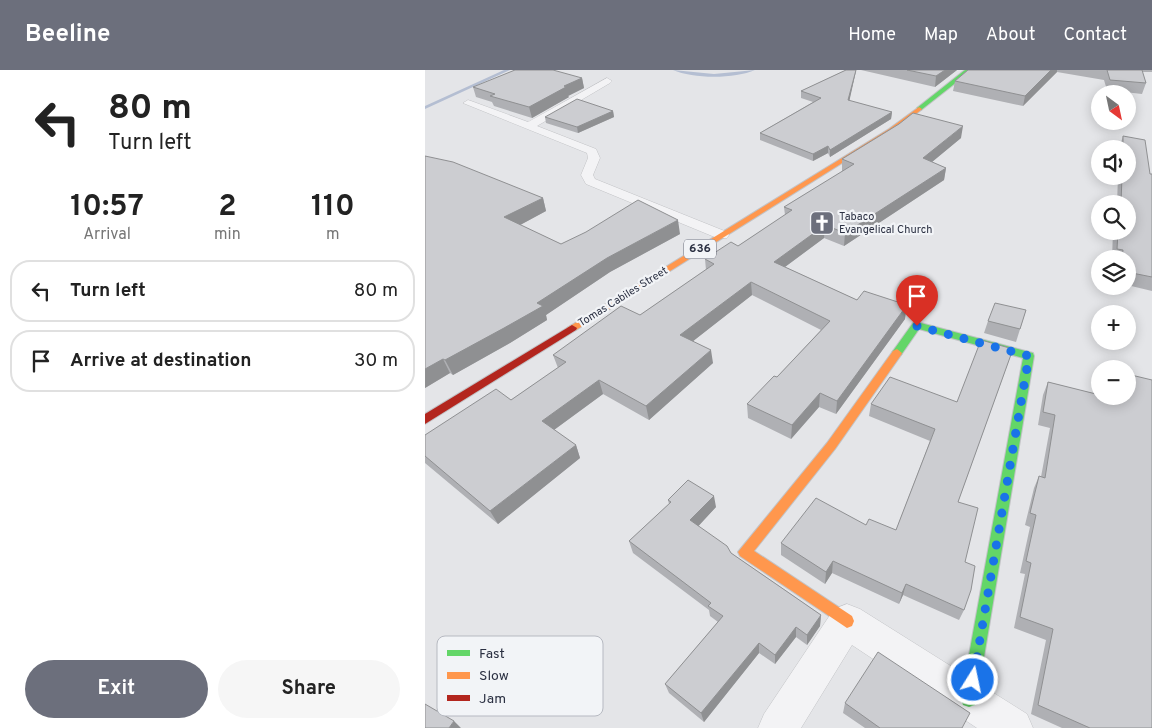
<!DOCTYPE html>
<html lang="en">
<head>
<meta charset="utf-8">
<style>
	:root { --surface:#fff; --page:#f6f6f6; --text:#222; --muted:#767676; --line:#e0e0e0; --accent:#6c6f7c }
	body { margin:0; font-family:Overpass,sans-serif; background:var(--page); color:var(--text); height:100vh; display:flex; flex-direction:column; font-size:19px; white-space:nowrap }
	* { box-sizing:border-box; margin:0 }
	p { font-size:16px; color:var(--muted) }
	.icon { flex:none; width:28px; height:28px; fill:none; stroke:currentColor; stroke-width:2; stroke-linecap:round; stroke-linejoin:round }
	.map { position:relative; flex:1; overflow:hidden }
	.drawer { display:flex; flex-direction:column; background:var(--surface); width:425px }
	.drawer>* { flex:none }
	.top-card { background:#fff; color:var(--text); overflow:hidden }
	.needle { width:32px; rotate:147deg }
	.buttons { position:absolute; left:666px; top:15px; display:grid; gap:10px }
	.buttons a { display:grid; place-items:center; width:45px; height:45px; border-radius:50%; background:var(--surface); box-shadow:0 2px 12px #0003; font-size:25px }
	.pin { position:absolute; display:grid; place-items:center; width:42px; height:42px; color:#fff; margin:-51px -21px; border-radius:50% 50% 50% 0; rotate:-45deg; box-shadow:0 0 5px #0007 }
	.pin .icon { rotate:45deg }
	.me { position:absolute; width:55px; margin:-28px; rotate:10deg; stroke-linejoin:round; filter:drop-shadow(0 0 4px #0008) }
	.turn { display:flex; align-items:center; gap:18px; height:105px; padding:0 25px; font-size:22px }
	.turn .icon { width:65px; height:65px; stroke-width:2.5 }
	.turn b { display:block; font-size:35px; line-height:42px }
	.eta { display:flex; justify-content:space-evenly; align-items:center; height:85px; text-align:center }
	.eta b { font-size:30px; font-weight:700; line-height:35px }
	.primary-button { display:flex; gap:10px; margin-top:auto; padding:10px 25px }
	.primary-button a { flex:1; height:58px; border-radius:30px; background:var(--accent); color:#fff; font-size:20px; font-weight:700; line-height:58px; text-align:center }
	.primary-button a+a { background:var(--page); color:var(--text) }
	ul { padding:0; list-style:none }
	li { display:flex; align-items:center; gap:15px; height:62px; margin:0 10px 8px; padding:0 15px; border:2px solid var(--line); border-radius:20px }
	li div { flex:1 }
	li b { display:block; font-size:19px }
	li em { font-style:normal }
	header { display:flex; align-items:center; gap:30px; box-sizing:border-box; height:70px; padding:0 25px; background:var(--accent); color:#fff }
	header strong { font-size:24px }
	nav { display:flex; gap:28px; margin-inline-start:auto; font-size:18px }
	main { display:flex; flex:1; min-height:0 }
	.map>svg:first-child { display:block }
</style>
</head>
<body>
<header>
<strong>Beeline</strong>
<nav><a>Home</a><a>Map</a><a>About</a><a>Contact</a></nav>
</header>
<main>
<section class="drawer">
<div class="top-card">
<div class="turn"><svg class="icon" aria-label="left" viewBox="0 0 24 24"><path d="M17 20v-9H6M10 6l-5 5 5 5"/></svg><div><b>80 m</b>Turn left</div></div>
</div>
<div class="eta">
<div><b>10:57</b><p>Arrival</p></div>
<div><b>2</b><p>min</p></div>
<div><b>110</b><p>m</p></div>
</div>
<ul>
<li><svg class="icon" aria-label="left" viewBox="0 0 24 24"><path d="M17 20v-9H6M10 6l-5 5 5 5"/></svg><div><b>Turn left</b></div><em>80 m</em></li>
<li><svg class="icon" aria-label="arrive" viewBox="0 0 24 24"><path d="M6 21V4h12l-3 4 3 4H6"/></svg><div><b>Arrive at destination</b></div><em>30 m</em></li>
</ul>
<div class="primary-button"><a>Exit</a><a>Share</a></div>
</section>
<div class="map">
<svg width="727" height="658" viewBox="0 0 727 658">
	<rect width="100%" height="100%" fill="#e4e5e8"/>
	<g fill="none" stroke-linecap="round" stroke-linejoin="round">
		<path fill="#b4bed2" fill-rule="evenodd" d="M79 0H85L0 39V36Z
			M248 0 289 4 330 0C310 9 268 9 248 0Z"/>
		<defs>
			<path id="lane" d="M182 8 187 11 185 13 112 56 171 79 175 88 168 105 170 109 302 162 304 165 302 168H292L161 114 156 105 163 88 162 83 38 33 43 30 46 31 103 52Z"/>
			<path id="street" d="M422 534 435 539 602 644 608 658H552L427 575 376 658H333L339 644 409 539Z"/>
			<path id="fast" d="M540 0H547L496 40H492V38Z
				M492 252 608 283 609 286 552 629 550 635 544 637 538 635 536 629 598 288 494 259 476 285H468L467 283 468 281 488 253Z"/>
			<path id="slow" d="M494 37 497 39 496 40 468 61 151 260H143L142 258 464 59Z
				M472 279 477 283 476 285 410 379 329 481 427 546 429 551 427 556 422 558 315 486 313 482 402 373 468 281Z"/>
			<path id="jam" d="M147 255 152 258 151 260 0 354V344Z"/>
		</defs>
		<use href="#lane" stroke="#c2c3c6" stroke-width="1"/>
		<use href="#street" stroke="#c2c3c6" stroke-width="1"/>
		<use href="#fast" stroke="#c2c3c6" stroke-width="2"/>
		<use href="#slow" stroke="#c2c3c6" stroke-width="2"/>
		<use href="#jam" stroke="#c2c3c6" stroke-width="2"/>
		<use href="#lane" fill="#f3f3f5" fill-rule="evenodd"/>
		<use href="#street" fill="#f3f3f5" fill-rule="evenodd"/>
		<use href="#fast" fill="#63d668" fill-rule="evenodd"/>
		<use href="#slow" fill="#ff974d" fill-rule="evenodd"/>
		<use href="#jam" fill="#b3261e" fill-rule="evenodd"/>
	</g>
	<path fill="#afb0b4" d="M421 0H431L424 31 467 42 466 49 405 87 403 83 388 91 335 70V63L388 32 376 28V21Z
		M436 0H532L510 17Z
		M543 0H727V2H717L721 13 717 24 682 20 679 10 632 2 598 36 528 21 530 11Z
		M157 8 159 18 143 26 144 27 107 48 69 36 67 32 51 27 48 17Z
		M188 41 189 47 153 63 121 53 120 47Z
		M698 66 725 104H727V221L702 215V189H687L688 161H702V134H692L693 106H702V79H694Z
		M536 68 507 92 521 98 519 110 419 176 399 168 360 197 432 230 480 249 411 344 394 337 366 369 323 348 322 334 352 307 396 260 327 225 268 271 288 293 224 350 178 324 129 360 151 375 155 388 73 454 0 393V365L86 330 133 298 128 285 215 245 281 200 280 189 313 176 360 145 359 137 417 102V89Z
		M0 86 118 128 121 141 95 155 136 174 255 164 185 202 121 245 122 250 85 273 28 305 25 303 0 318Z
		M601 240 591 272 559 263 563 251Z
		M588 279 533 432 540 492 539 540 534 550 478 525 474 534 407 503 400 514 356 485V473L441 455 471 460 505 371 444 346 446 334 532 332Z
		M623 312 673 325 675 312V326L727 658H637L606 644 621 570 589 558 600 504 595 503 605 457 600 455 609 418 614 406 616 407 625 358 613 355 618 325Z
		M243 430 291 437 273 456 306 483 396 545 395 556 382 575 371 567 350 594 334 583 279 652 244 623 240 614 293 552 285 546 284 540 208 483 204 471 244 434Z
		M420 633 537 658H440L418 643Z"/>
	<path fill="#8f9092" d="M431 0V1L423 37V30Z
		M520 0H532L510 17 511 6Z
		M626 0H632V2L598 36 600 26Z
		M157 8 159 18 143 26 144 27 107 48 104 37 139 16Z
		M188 41 189 47 153 63 152 57Z
		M467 42 466 49 405 87V80Z
		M538 56 536 68 496 101 498 88Z
		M403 76V83L388 91V84Z
		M521 98 519 110 419 176 420 163Z
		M118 128 121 141 84 161 79 147Z
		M253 150 255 164 185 202 121 245 122 250 85 273 28 305 20 290 182 188Z
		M400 155 399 168 349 205V192Z
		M326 212 327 225 258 279 255 265Z
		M482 235 480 249 411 344 412 331Z
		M286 280 288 293 224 350 221 336Z
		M18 289 25 303 0 318V299Z
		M174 310 178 324 122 365 117 351Z
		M395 323 394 337 366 369 367 355Z
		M151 375 155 388 73 454 65 441Z
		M289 426 291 437 268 462 265 450Z
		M408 491 407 503 400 514 401 502Z
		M481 514 478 525 474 534 477 523Z
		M396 545 395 556 382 575V565Z
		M371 557V567L350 594V585Z
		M334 573V583L279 652 276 643Z
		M29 651 36 658H24Z"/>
	<path fill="#cccdd1" stroke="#8f9092" d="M90 0H128L157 8 139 16 141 17 104 37 65 26 70 24 48 17Z
		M421 0H431L423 30 467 42 405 80 403 76 388 84 335 63 396 28 376 21Z
		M482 0H520L511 6Z
		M543 0H626L600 26 530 11Z
		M682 0H717L721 13 685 10Z
		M152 29 188 41 152 57 120 47Z
		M488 43 538 56 498 88 521 98 420 163 400 155 349 192 432 230 439 221 482 235 412 331 395 323 367 355 322 334 349 306 352 307 405 251 326 212 255 265 286 280 221 336 174 310 117 351 151 375 65 441 0 386V365L71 319 86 330 141 292 128 285 196 236 215 245 289 194 280 189 306 172 313 176 367 140 359 137 429 94 417 89 474 54Z
		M698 66 720 70 725 104H727V207L702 202V189H697L698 180 692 179 693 161H702V134H696L697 106H702V79H698Z
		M0 86 28 92 118 128 79 147 136 174 161 162 213 130 253 150 182 188 112 233 118 236 79 258 20 290 18 289 0 299Z
		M570 233 601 240 595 259 563 251Z
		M556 270 588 279 533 432 553 438 540 492 550 496 546 520 539 540 481 514 477 523 408 491 401 502 356 473 391 428 441 455 444 449 471 460 510 359 446 334 465 307 532 332Z
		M702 304 727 310V658H665L613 635 628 559 595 547 606 493 601 491 611 445 605 443 614 406 620 408 630 345 618 342 623 312 675 325V326H702Z
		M263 410 289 426 265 450 302 476 306 483 396 545 382 565 371 557 350 585 334 573 276 643 240 614 298 546 283 536 286 533 204 471 246 432 243 430Z
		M453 582 545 643 537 658H455L420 633Z
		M0 634 29 651 24 658H0Z"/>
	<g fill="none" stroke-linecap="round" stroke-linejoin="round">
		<path stroke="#1a73e8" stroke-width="9" stroke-dasharray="0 16.2" d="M492 256 604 286 548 610"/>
	</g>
	<defs>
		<symbol id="church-square" viewBox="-11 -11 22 22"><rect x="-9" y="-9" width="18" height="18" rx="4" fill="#6c6f7c" stroke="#f2f4f7"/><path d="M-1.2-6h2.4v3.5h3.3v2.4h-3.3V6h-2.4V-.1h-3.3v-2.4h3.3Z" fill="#fff"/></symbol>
	</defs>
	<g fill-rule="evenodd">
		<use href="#church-square" x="383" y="139" width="28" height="28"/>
	</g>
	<g text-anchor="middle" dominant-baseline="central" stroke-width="4.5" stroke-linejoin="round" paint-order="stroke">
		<g font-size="11" fill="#2b3042" stroke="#f2f4f7" text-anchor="start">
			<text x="414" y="147">Tabaco<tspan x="414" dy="13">Evangelical Church</tspan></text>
		</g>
		<g font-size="11" fill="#2b3042" stroke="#f2f4f7">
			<text transform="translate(198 227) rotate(-32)">Tomas Cabiles Street</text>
		</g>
		<rect fill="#f2f4f7" stroke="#676b78" stroke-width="1" x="259" y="169.5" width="32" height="19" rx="4"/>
		<g font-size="12" font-weight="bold" fill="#2b3042">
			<text x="275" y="179">636</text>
		</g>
	</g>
	<rect x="12" y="566" width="166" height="80" rx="8" fill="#f2f4f7" stroke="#b6b9c1" stroke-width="1"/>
	<rect x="22" y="580" width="23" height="6" fill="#63d668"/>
	<rect x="22" y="602" width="23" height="7" fill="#ff974d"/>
	<rect x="22" y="625" width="23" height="6" fill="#b3261e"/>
	<g font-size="14" fill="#2b3042">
		<text x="54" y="588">Fast</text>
		<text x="54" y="610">Slow</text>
		<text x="54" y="633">Jam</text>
	</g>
</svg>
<div class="buttons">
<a><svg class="needle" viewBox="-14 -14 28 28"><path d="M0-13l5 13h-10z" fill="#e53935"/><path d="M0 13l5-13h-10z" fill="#767676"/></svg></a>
<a><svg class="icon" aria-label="sound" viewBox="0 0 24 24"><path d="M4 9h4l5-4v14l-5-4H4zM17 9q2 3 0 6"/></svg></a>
<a><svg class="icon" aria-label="search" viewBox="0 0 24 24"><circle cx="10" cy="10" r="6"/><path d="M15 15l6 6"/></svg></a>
<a><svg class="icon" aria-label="layers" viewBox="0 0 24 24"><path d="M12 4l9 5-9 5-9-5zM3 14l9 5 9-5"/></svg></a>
<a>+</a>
<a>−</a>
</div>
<div class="pin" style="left:492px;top:256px;background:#d93025"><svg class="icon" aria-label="arrive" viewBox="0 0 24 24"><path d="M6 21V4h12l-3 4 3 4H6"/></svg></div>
<svg class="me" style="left:548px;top:610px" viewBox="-20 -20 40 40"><circle r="17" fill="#1a73e8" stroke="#fff" stroke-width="3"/><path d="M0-11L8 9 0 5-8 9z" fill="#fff"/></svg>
</div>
</main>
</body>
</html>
